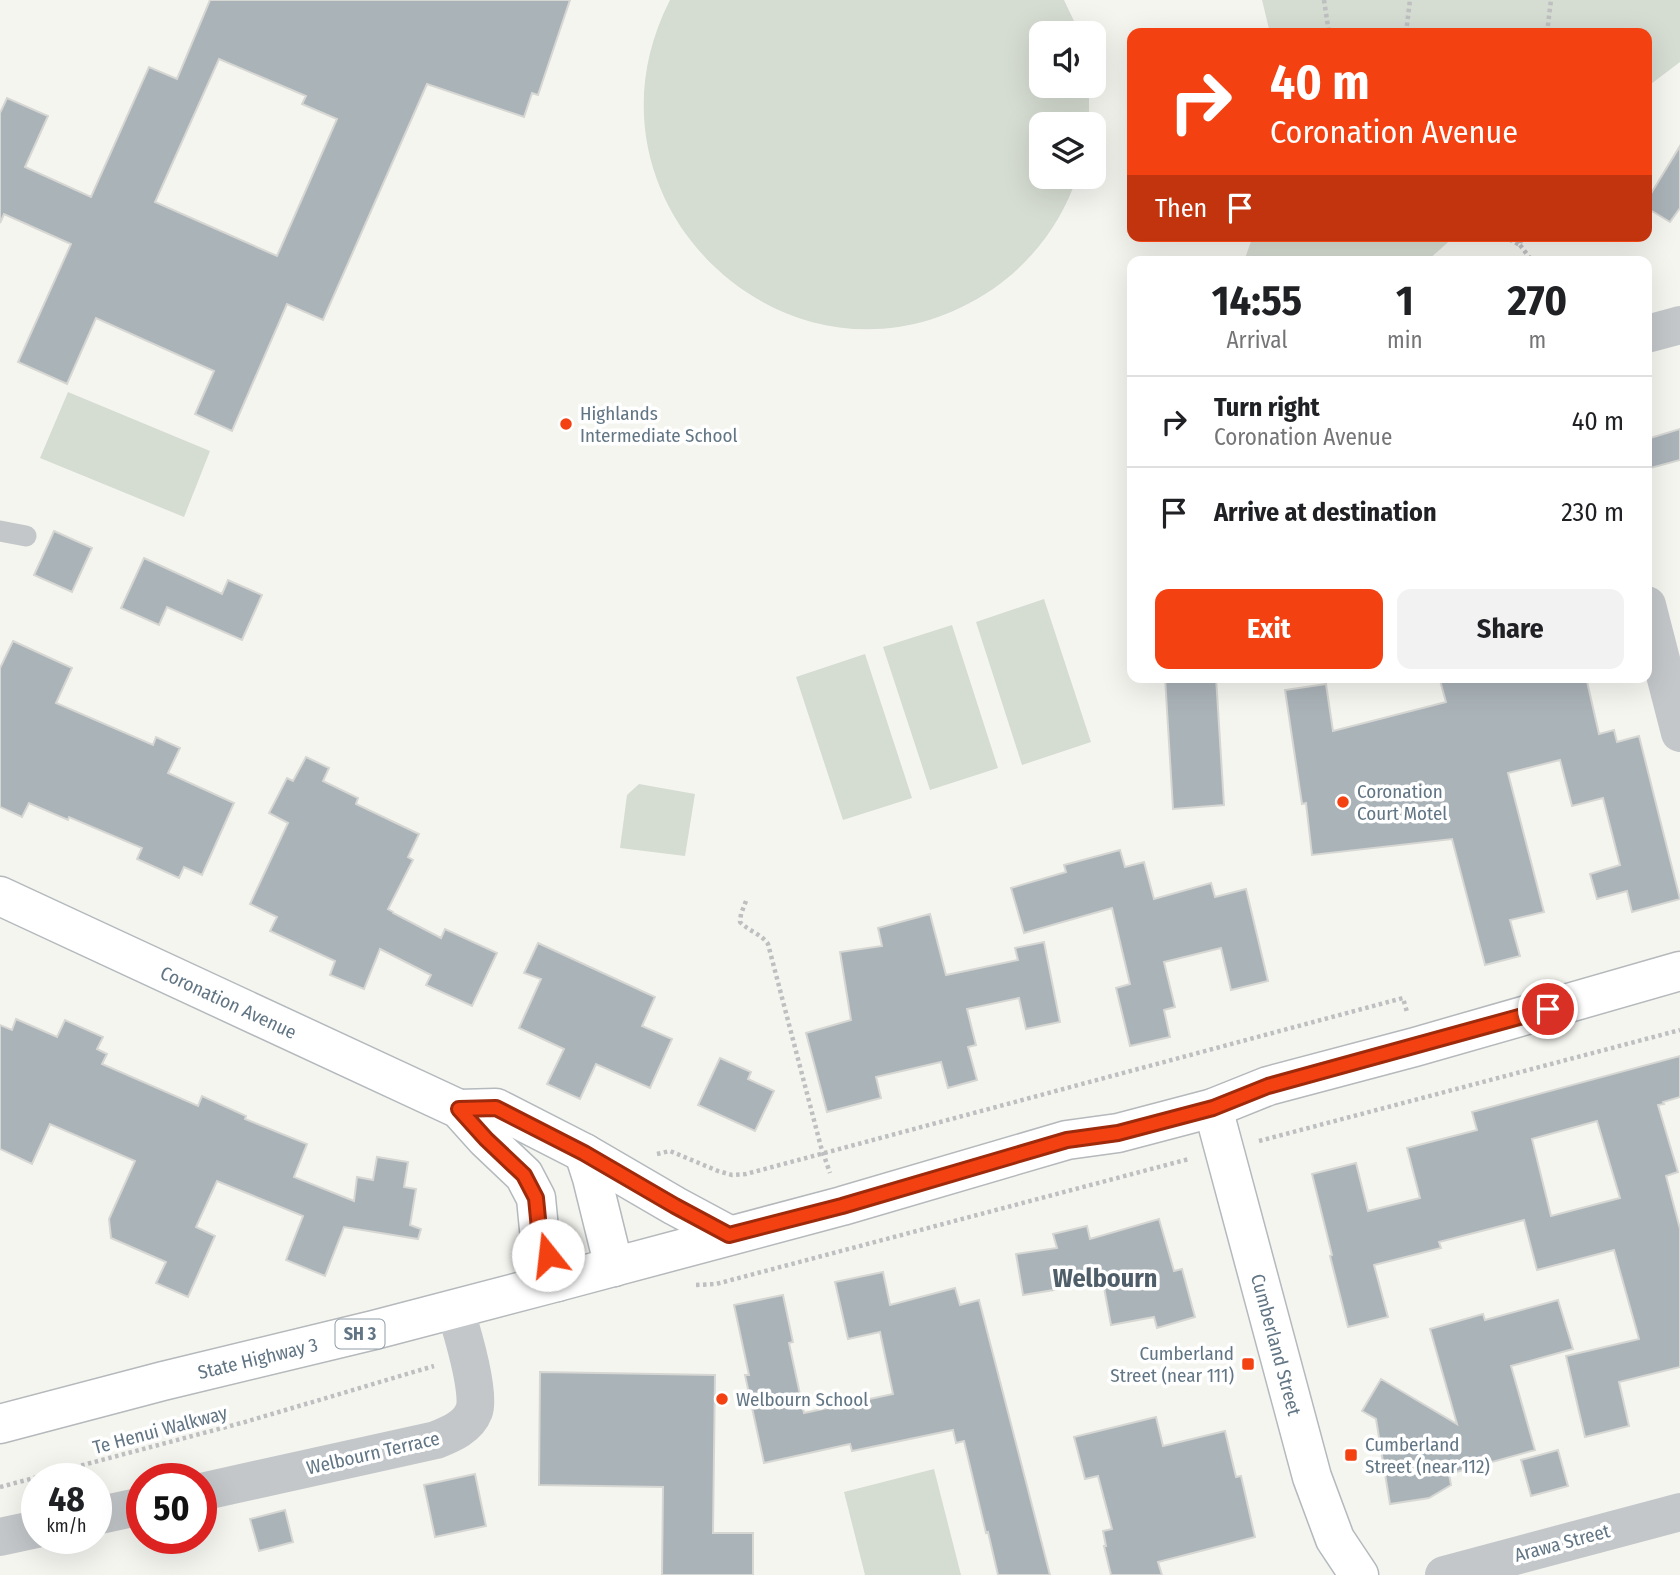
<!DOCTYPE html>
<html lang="en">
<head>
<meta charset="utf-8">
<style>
	:root { --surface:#fff; --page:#f2f2f2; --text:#202124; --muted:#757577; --line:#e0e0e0; --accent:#f34112 }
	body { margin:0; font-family:"Fira Sans Condensed",sans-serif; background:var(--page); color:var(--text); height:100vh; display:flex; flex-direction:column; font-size:26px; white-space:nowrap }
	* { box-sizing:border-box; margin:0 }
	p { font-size:23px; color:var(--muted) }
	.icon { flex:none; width:38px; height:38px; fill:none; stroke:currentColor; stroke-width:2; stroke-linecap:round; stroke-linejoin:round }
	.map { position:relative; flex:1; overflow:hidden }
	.sheet { position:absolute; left:1127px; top:256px; width:525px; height:427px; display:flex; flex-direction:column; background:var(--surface); border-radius:14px; box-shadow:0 7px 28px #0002 }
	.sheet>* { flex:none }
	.top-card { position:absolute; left:1127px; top:28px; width:525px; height:214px; border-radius:14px; box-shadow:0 7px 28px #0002; background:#f34112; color:#fff; overflow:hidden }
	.tools { position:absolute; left:1029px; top:21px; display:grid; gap:14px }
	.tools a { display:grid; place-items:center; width:77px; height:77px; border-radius:14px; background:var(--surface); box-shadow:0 7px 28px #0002; font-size:35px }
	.speed { position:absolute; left:21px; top:1463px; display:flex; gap:14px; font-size:35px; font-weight:700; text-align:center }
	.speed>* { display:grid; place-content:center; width:91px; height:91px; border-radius:50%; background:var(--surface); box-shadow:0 7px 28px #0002; line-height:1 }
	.speed small { font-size:18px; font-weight:400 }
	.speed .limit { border:10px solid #d22; background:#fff; color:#111 }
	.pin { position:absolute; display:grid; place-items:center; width:60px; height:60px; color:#fff; margin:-30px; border:4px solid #fff; border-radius:50%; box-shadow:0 2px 7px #0007 }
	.me { position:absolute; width:77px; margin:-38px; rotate:344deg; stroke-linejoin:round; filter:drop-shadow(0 0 5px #0008) }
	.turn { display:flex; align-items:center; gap:24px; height:147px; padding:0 28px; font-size:32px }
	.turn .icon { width:91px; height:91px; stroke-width:2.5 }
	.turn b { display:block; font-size:49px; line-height:60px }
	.then { display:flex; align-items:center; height:66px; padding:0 28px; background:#0003; gap:14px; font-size:26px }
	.eta { display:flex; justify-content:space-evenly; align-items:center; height:119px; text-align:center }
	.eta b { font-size:42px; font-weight:700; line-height:49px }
	.action { display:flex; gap:14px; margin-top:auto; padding:14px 28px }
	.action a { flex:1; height:80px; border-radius:14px; background:var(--accent); color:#fff; font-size:28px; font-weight:700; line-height:80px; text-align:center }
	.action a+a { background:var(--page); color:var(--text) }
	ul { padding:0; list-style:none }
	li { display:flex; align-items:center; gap:21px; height:91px; padding:0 28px; border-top:2px solid var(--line) }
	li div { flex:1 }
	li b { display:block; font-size:26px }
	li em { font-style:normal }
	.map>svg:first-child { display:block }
</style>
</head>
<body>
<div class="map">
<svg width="1680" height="1575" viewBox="0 0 1680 1575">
	<rect width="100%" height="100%" fill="#f5f5f0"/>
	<path fill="#d5dcd1" d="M670 0H1064L1074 21 1078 33H1041V86H1089V124H1041V177H1077C1062 222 1032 262 993 289 800 420 564 207 670 0Z
		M1262 0H1680V62L1647 87V33H1270Z
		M1253 236H1455L1427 261H1244Z
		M68 392 210 451 184 517 40 458Z
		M1044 599 1091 742 1022 765 976 622Z
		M952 625 998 768 930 790 883 647Z
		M865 654 912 798 843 820 796 677Z
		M639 784 695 794 685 856 620 848 627 795Z
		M934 1469 961 1575H865L844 1492Z"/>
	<path fill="#aab3b8" stroke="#d6d6d3" stroke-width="2" fill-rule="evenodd" d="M210 0H570L538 95 532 93 524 117 427 84 323 320 287 304 232 431 195 414 214 371 96 318 67 384 18 362 71 244 4 214 0 223V113L7 98 48 116 25 167 91 197 149 67 177 79ZM219 59 306 96 302 104 337 119 277 256 155 202Z
		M1680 146V208L1670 222 1647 208V200Z
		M1680 429V460L1647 469V439Z
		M54 531 92 548 72 592 34 575Z
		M144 558 222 594 228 580 262 595 242 640 167 607 159 625 121 608Z
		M13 641 72 668 56 703 153 745 156 737 180 748 168 773 234 803 202 875 184 867 179 878 137 859 142 848 69 817 68 820 29 803 22 817 0 807V668Z
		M1165 677H1216L1224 805 1173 809Z
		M1439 677H1586L1599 734 1614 730 1617 742 1639 736 1680 899 1632 912 1627 891 1597 899 1590 874 1620 865 1603 798 1572 806 1560 760 1508 773 1544 912 1510 920 1520 956 1485 965 1452 839 1312 855 1306 803 1302 804 1285 690 1326 684 1333 731 1446 702Z
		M306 757 329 768 323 781 358 798 356 804 419 834 408 857 413 860 388 909 393 912V913L441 938 445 929 497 953 472 1006 426 985 431 975 380 949 364 989 330 975 335 961 270 931 277 917 250 904 288 823 269 813 287 778 293 781Z
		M1120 850 1125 867 1144 862 1154 899 1211 883 1215 897 1246 889 1268 981 1231 990 1221 948 1164 962 1175 1007 1164 1010 1170 1037 1130 1046 1116 988 1130 984 1112 908 1024 933 1011 888 1066 872 1064 865Z
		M930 914 946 975 1018 960 1015 948 1044 942 1060 1022 1026 1029 1019 998 967 1009 976 1045 968 1047 977 1080 948 1088 941 1062 876 1077 881 1098 827 1112 806 1033 851 1020 840 952 882 946 878 928Z
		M538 943 655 997 642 1026 672 1039 650 1088 596 1064 580 1099 547 1084 564 1049 519 1028 541 979 524 973Z
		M16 1019 57 1037 65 1020 103 1037 97 1049 107 1054 102 1064 198 1106 202 1096 246 1116 245 1119 307 1144 294 1177 354 1201 357 1177 373 1180 377 1157 408 1162 404 1187 416 1189 410 1225 421 1229 418 1239 344 1227 325 1276 286 1260 303 1216 217 1181 196 1227 215 1236 188 1297 156 1283 166 1262 111 1238 109 1219 135 1161 50 1124 32 1164 0 1149V1025L12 1030Z
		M1680 1056V1097L1663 1102 1664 1104 1658 1105 1678 1172 1666 1176 1680 1229V1367L1619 1382 1629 1426 1585 1437 1566 1356 1639 1339 1614 1250 1537 1270 1524 1220 1439 1242 1441 1248 1374 1265 1388 1317 1348 1327 1330 1256 1332 1255 1312 1174 1356 1163 1368 1211 1420 1198 1407 1148 1477 1130 1472 1112ZM1597 1121 1620 1198 1551 1216 1532 1139Z
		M720 1058 751 1072 748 1079 774 1091 755 1131 698 1105Z
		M1159 1219 1174 1271 1182 1269 1195 1317 1157 1328 1154 1317 1111 1325 1103 1282 1023 1295 1016 1254 1057 1248 1053 1234 1087 1226 1090 1239Z
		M883 1272 890 1305 955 1288 960 1305 979 1300 1050 1575H998L988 1532 986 1533 964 1441 956 1443 953 1430 852 1451 850 1444 764 1463 745 1375H749L734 1305 783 1295 793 1342 789 1343 804 1413 893 1394 880 1332 848 1339 835 1282Z
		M1558 1300 1573 1349 1511 1366 1535 1450 1449 1474 1451 1485 1429 1498 1390 1504 1376 1419 1362 1411 1381 1379 1457 1424 1430 1329 1483 1314 1485 1320Z
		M540 1372 715 1375 713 1533H753V1575H662L663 1487 539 1485Z
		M1156 1417 1163 1446 1225 1431 1236 1477 1241 1476 1255 1537 1158 1562 1162 1575H1111L1104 1546H1106L1103 1531 1112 1529 1098 1476 1085 1479 1074 1437Z
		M1558 1450 1568 1486 1531 1496 1521 1460Z
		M475 1474 486 1526 435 1537 424 1485Z
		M285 1510 293 1542 259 1551 250 1519Z"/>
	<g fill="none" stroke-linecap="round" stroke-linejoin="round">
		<defs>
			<g id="secondary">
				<path id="s1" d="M0 896 459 1109 486 1139 524 1175 536 1198 539 1229 557 1282"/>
				<path id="s2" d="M1213 1108 1312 1477 1335 1539 1359 1575"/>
				<path d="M459 1109 496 1108 584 1153 675 1206 729 1235"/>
				<path d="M584 1153 592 1178 614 1267"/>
			</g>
			<g id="trunk">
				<path id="s3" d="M0 1424 163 1381 374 1330 557 1282 842 1206 1067 1140 1118 1133 1213 1108 1268 1086 1415 1047 1680 971"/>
			</g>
		</defs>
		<use href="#secondary" stroke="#b3b9bd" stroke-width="41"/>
		<use href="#trunk" stroke="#b5b9bc" stroke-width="41"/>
		<path stroke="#bdbfc1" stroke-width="4.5" stroke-dasharray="3.5 3.5" stroke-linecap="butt" d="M1324 0 1329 33
			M1406 33 1410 0
			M1547 33 1551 0
			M1503 236 1520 245 1521 236
			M1520 245 1532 261
			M746 901 741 914 740 922C750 932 760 933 768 944L821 1147 830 1173
			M1259 1141 1680 1030
			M657 1154 670 1151 718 1171 732 1175 746 1174 1403 998 1407 1012
			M696 1285 716 1284 735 1279 1189 1159
			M0 1487 245 1422 434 1366"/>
		<path stroke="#c3c7ca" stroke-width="21" d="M0 531 26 536"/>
		<path stroke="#c3c7ca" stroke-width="38" d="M1647 334 1680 325
			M1647 605 1680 733
			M201 1492 436 1440C451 1434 468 1427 474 1411 481 1393 461 1328 455 1309
			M96 1516 142 1506
			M0 1537 37 1529
			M1444 1575 1680 1512"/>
		<use href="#secondary" stroke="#fff" stroke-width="38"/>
		<use href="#trunk" stroke="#fff" stroke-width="38"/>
	</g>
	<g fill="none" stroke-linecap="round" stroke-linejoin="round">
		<defs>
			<path id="route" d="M548 1255 539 1229 536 1198 524 1175 486 1139 459 1109 496 1108 584 1153 675 1206 729 1235 842 1206 1067 1140 1118 1133 1213 1108 1268 1086 1548 1009"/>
		</defs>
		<use href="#route" stroke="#9e2a0c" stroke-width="18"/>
		<use href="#route" stroke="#f34112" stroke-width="12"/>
	</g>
	<g fill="#f34112" stroke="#fff" stroke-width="2.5">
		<circle cx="566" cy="424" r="7"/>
		<circle cx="1343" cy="802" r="7"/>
		<rect x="1241" y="1357" width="14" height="14" rx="3.5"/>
		<circle cx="722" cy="1399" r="7"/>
		<rect x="1344" y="1448" width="14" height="14" rx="3.5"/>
	</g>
	<g text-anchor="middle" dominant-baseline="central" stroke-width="7" stroke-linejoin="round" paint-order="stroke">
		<rect fill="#fff" stroke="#909ea9" stroke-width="2" x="335.5" y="1319.5" width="49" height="29" rx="5"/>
		<g font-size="18" font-weight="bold" fill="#617584">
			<text x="360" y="1334">SH 3</text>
		</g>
		<g font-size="19" fill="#617584" stroke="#fff" text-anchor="start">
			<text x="580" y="413">Highlands<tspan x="580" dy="22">Intermediate School</tspan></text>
			<text x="1357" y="791">Coronation<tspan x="1357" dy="22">Court Motel</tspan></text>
			<text x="1234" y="1353" text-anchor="end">Cumberland<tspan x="1234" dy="22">Street (near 111)</tspan></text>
			<text x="736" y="1399">Welbourn School</text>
			<text x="1365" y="1444">Cumberland<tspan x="1365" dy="22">Street (near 112)</tspan></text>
		</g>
		<g font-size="19" fill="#617584" stroke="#fff">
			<text stroke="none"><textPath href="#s1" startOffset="252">Coronation Avenue</textPath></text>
			<text stroke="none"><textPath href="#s2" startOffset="245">Cumberland Street</textPath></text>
			<text stroke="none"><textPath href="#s3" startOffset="266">State Highway 3</textPath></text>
			<text transform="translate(160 1430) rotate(-15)">Te Henui Walkway</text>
			<text transform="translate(373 1453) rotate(-13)">Welbourn Terrace</text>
			<text transform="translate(1562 1543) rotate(-15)">Arawa Street</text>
		</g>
		<g font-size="26" font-weight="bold" fill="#4f5e68" stroke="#fff">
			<text x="1105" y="1278">Welbourn</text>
		</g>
	</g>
</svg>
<div class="tools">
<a><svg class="icon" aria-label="sound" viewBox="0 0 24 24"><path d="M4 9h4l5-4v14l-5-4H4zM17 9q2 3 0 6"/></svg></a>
<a><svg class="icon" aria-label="layers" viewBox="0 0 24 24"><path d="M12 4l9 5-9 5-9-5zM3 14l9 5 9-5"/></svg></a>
</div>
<div class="speed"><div>48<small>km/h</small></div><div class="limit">50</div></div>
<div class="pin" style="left:1548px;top:1009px;background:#d93025"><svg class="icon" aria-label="arrive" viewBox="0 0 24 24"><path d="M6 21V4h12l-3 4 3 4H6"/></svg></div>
<svg class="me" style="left:548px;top:1255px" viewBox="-20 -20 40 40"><circle r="19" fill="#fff"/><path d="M0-13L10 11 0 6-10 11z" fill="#f34112"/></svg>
<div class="top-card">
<div class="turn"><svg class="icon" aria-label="right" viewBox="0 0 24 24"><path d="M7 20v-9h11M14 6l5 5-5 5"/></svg><div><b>40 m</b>Coronation Avenue</div></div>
<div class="then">Then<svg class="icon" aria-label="arrive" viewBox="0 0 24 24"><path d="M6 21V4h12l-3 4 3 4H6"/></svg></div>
</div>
<section class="sheet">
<div class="eta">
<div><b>14:55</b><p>Arrival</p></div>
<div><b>1</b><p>min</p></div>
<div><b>270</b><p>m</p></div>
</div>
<ul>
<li><svg class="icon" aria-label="right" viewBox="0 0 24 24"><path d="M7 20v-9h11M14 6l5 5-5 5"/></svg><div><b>Turn right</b><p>Coronation Avenue</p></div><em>40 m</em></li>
<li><svg class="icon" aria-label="arrive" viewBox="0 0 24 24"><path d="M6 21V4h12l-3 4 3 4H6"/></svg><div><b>Arrive at destination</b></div><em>230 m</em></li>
</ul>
<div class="action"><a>Exit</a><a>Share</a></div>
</section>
</div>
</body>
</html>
